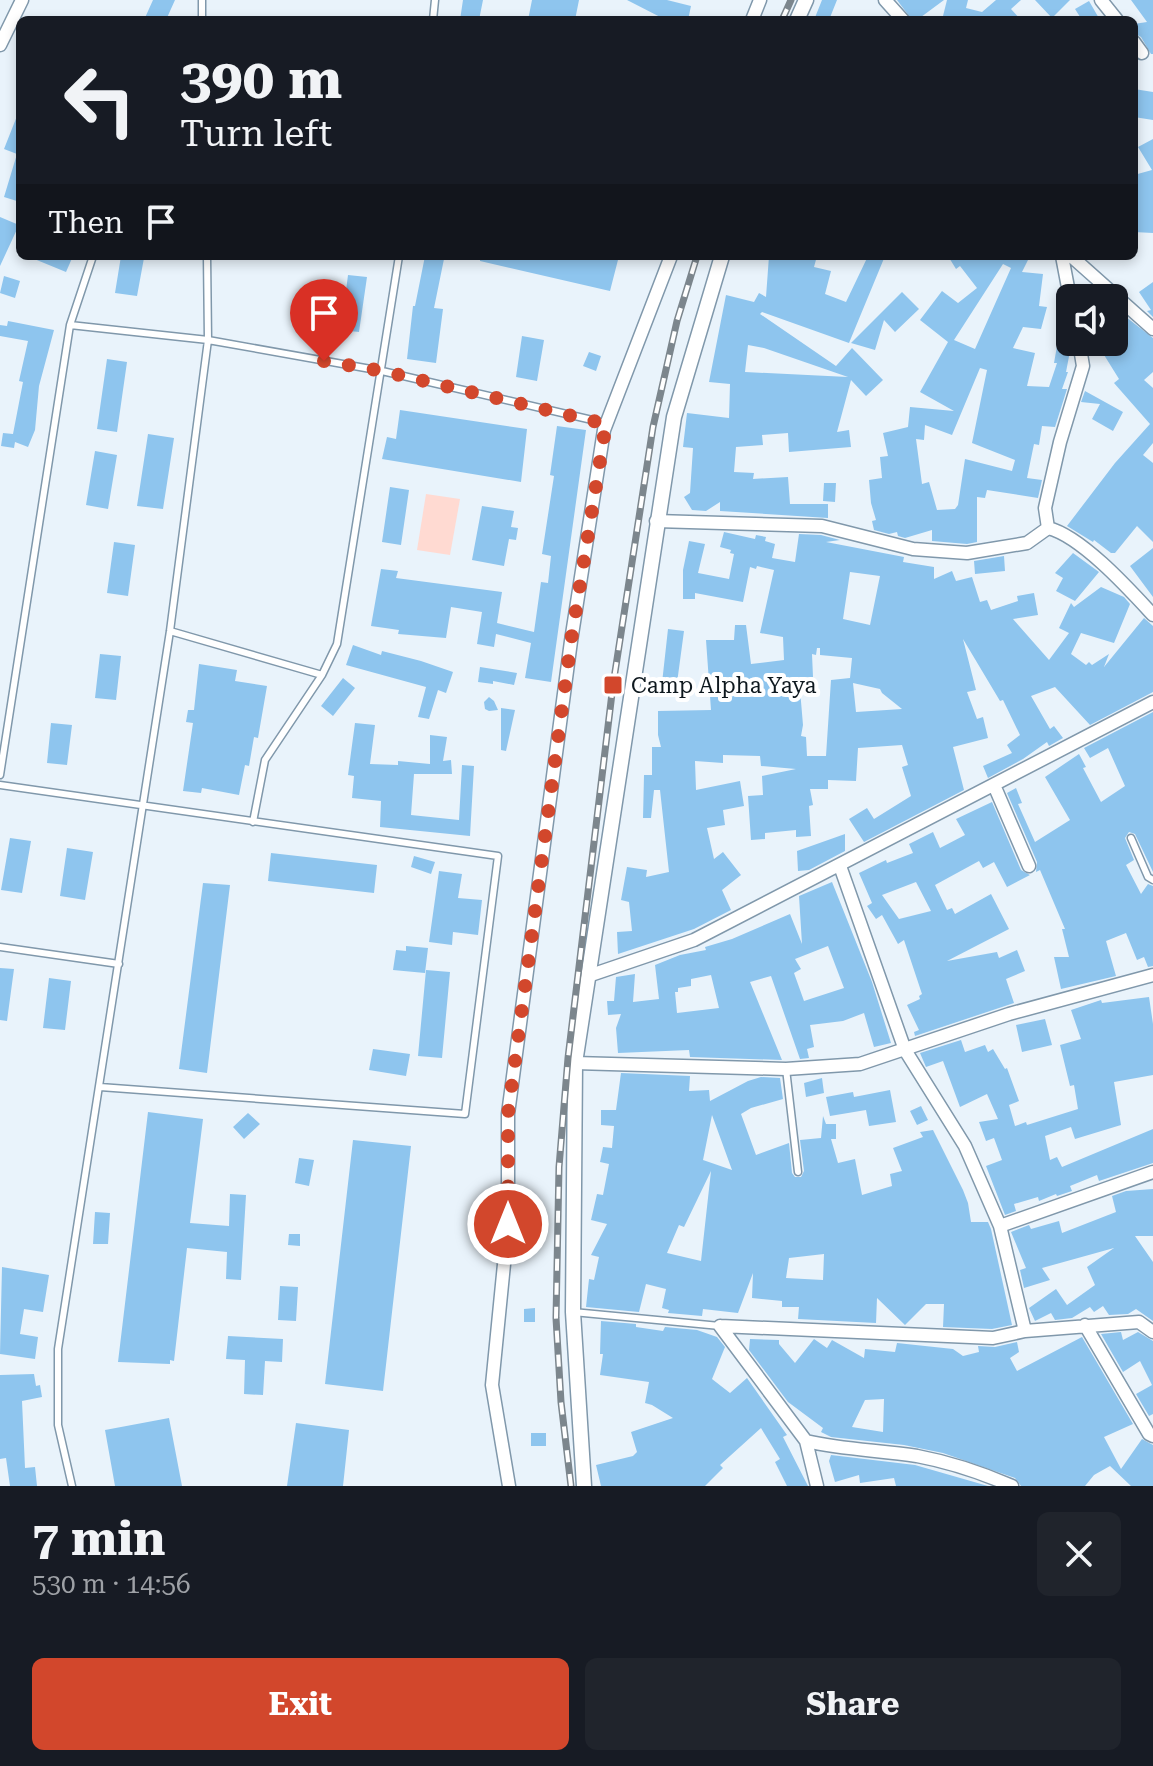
<!DOCTYPE html>
<html lang="en">
<head>
<meta charset="utf-8">
<style>
	:root { --surface:#171b24; --page:#20242c; --text:#f1f3f6; --muted:#9ea1a6; --accent:#d2472c }
	body { margin:0; font-family:"Roboto Serif",serif; background:var(--page); color:var(--text); height:100vh; display:flex; flex-direction:column; font-size:30px; white-space:nowrap }
	* { box-sizing:border-box; margin:0 }
	p { font-size:26px; color:var(--muted) }
	.icon { flex:none; width:44px; height:44px; fill:none; stroke:currentColor; stroke-width:2; stroke-linecap:round; stroke-linejoin:round }
	.map { position:relative; height:1486px; overflow:hidden }
	.drawer { display:flex; flex-direction:column; background:var(--surface); flex:1 }
	.drawer>* { flex:none }
	.hud { position:absolute; left:16px; top:16px; width:1122px; height:244px; border-radius:12px; box-shadow:0 4px 12px #0003; background:#171b24; color:var(--text); overflow:hidden }
	.tools { position:absolute; left:1056px; top:284px; display:grid; gap:16px }
	.tools a { display:grid; place-items:center; width:72px; height:72px; border-radius:12px; background:var(--surface); box-shadow:0 4px 12px #0003; font-size:40px }
	.pin { position:absolute; display:grid; place-items:center; width:68px; height:68px; color:#fff; margin:-82px -34px; border-radius:50% 50% 50% 0; rotate:-45deg; box-shadow:0 0 8px #0007 }
	.pin .icon { rotate:45deg }
	.me { position:absolute; width:88px; margin:-44px; rotate:0deg; stroke-linejoin:round; filter:drop-shadow(0 0 6px #0008) }
	.turn { display:flex; align-items:center; gap:28px; height:168px; padding:0 32px; font-size:36px }
	.turn .icon { width:104px; height:104px; stroke-width:2.5 }
	.turn b { display:block; font-size:56px; line-height:68px }
	.then { display:flex; align-items:center; height:76px; padding:0 32px; background:#0003; gap:16px; font-size:30px }
	.round { display:grid; place-items:center; flex:none; width:84px; height:84px; border-radius:12px; background:var(--page) }
	.summary { display:flex; align-items:center; justify-content:space-between; height:136px; padding:0 32px }
	h1 { font-size:48px; font-weight:700; line-height:60px }
	.primary-button { display:flex; gap:16px; margin-top:auto; padding:16px 32px }
	.primary-button a { flex:1; height:92px; border-radius:12px; background:var(--accent); color:#fff; font-size:32px; font-weight:700; line-height:92px; text-align:center }
	.primary-button a+a { background:var(--page); color:var(--text) }
	.map>svg:first-child { display:block }
</style>
</head>
<body>
<div class="map">
<svg width="1153" height="1486" viewBox="0 0 1153 1486">
	<rect width="100%" height="100%" fill="#e9f3fb"/>
	<path fill="#ffdad2" d="M426 494 460 499 450 555 417 550Z"/>
	<path fill="#8ec5ee" fill-rule="evenodd" d="M153 0H175L166 20H144Z
		M463 0H483L479 20H460Z
		M532 0H579L575 20H528Z
		M627 0H667L691 6 688 20H666Z
		M822 0H837L829 20H814Z
		M897 0H944L917 20H912Z
		M947 0H968L966 8 982 12 996 0H1021L1011 9 1021 20H942Z
		M1035 0H1070L1052 18Z
		M1131 0H1153V54H1151L1141 37 1134 33V24L1147 22Z
		M1089 1 1100 20H1082L1075 9Z
		M1134 89 1153 92V120L1134 117Z
		M19 111H20V202L4 197 17 154 4 149Z
		M1153 139V233L1134 232V175L1152 170 1138 147Z
		M0 217 19 225 0 266Z
		M27 256H73L66 272Z
		M121 256 144 258 137 296 115 293Z
		M425 256 444 259 434 308 443 309 436 363 407 359 413 306H415Z
		M480 256H619L610 291 480 261Z
		M769 256H817L814 267 831 271 825 294 846 302 868 256H885L849 343 762 312 760 314 836 366 852 348 883 380 866 396 851 380 837 432 849 430 851 447 789 452 788 433 762 435 763 445 736 447 734 472 754 473 753 479 788 477 790 504H828V518L720 511V502L706 511 692 510 684 497 690 493 693 448 683 447 687 413 729 418 730 384 709 382 726 295 754 302 759 293 766 297ZM748 345 764 348 848 377 745 372Z
		M948 256H1030L1022 272 1043 274 1039 306 1047 307 1041 329 1023 327 1013 348 1035 353 1027 386 1049 387 1057 363H1054L1057 346 1063 347 1065 340 1070 341 1071 346 1066 372H1068L1062 389H1067L1055 427 1042 426 1039 445 1034 444 1027 478 1042 480 1038 498 987 490 985 498 977 497V542L967 544 932 541V530L905 538 898 536 897 532 889 534 874 530 872 521 876 520 871 503 869 480 882 478 880 457 888 456 883 433 908 427 910 407 954 411 920 392 948 342 920 320 942 291 958 303 977 288 960 266 956 269ZM1003 264 1011 268 975 349 954 340ZM980 368 987 370 972 443 1015 460 1012 471 965 459 958 505 955 509 937 510 929 482 922 484 916 439 924 440 925 425 952 435Z
		M348 275 367 277 359 332 341 330Z
		M4 276 20 281 15 298 0 293Z
		M1153 282V317L1147 311 1151 310 1139 292Z
		M902 292 919 309 895 332 884 320 875 350 851 343Z
		M1126 317 1153 338V372L1144 380 1153 388V443L1143 455 1153 463V542L1137 526 1115 553H1111L1094 540 1093 542 1067 526 1115 463 1150 424 1114 383 1119 379 1096 342H1127L1121 318Z
		M8 321 54 330 39 386 35 430 28 447 15 442 14 448 1 446 3 433 13 434 23 382 19 381 28 341 0 336V325L7 326Z
		M522 336 544 340 537 381 516 377Z
		M589 352 601 356 596 371 583 366Z
		M107 359 127 362 117 432 97 429Z
		M1085 391 1123 412 1113 431 1092 419 1100 404 1081 402Z
		M400 410 527 429 521 482 382 459 387 437 396 439Z
		M557 426 586 430 551 682 525 678 531 643 496 634 494 647 477 644 482 612 451 607 446 638 398 634 399 630 371 626 381 569 398 571 396 578 502 592 497 623 534 632 541 582 548 583 551 556 542 554 554 476 550 475Z
		M148 434 174 438 163 509 137 506Z
		M95 451 117 455 108 509 86 505Z
		M824 483H836L835 502 823 501Z
		M390 487 409 490 401 545 382 542Z
		M482 506 514 511 511 527 518 528 516 540 509 539 504 566 472 560Z
		M724 532 755 539 756 535 766 537 765 541 775 544 772 558 795 562 799 534 821 535 840 540 826 542 904 557 903 562 934 567V579L952 571 956 581 972 577 980 602 987 600 991 610 1018 601 1017 596 1034 593 1038 615 1013 619 1049 660 1069 633 1059 628 1071 603 1074 607 1101 587 1124 597 1130 604 1114 643 1081 633 1071 654 1086 665 1089 662 1092 665 1109 654 1104 667 1144 618 1153 626V692L1090 725 1055 687 1031 696 1050 729 1054 726 1063 738 1049 746 1047 742 1023 759 988 778 983 766 1012 753 1007 745 1020 735 1003 700 1000 701 963 639 976 690 967 692 977 719 983 717 988 738 953 747 964 790 864 842 849 819 867 808 874 819 911 796 902 767 908 765 902 745 858 748 856 781 828 780V789H810L813 805 809 806 811 836 796 837V830L765 833V839L751 840 748 796 763 795 762 776 796 769 761 766 760 756 723 755V763L695 761 696 790 740 781 744 806 723 810 725 825 707 828 714 859 723 852 741 875 722 890 731 910 694 929 618 954 617 932 632 931 629 902 621 900 627 867 647 870 646 877 669 872 660 790H654L651 818H643L644 775H652V747H661L658 735V711L711 710 706 640H734L735 625H746L751 664 784 660 783 637 760 633 774 570 757 566 756 569 750 567 743 602 695 593V599H683V570L689 541 705 544 698 573 729 579 734 554 730 553 731 550 720 547ZM850 572 880 576 870 625 843 619ZM817 648H820V655L852 658 850 678 831 680 826 756H807L806 737 801 736 803 725 799 678 813 677 812 654 816 655ZM853 683 880 689 882 693 902 709 856 712Z
		M114 542 135 545 128 596 107 593Z
		M1153 548V597L1130 566Z
		M1073 553 1099 572 1075 601 1056 591 1063 578 1055 573Z
		M1004 556 1005 571 975 574 974 561Z
		M668 629 684 631 677 683H662Z
		M353 645 381 655 382 651 421 661 453 672 446 693 438 690 429 719 418 717 426 687 346 665Z
		M100 654 121 656 116 700 95 698Z
		M199 664 237 670 235 681 267 686 258 738 254 737 249 766 245 765 239 795 202 788 201 793 183 791 193 723 186 722 188 710H194Z
		M480 667 517 673 514 685 493 681V684L478 682Z
		M343 678 355 688 333 716 321 706Z
		M489 697 494 701 498 710 489 711 485 709 484 702Z
		M501 708 515 710 506 751 501 750Z
		M1153 712V872L1135 834 1129 832 1125 838 1134 860 1126 865 1141 894 1148 884 1153 886V966L1148 967 1144 957 1137 960 1126 933 1106 941 1116 976 1061 989 1054 957H1069L1062 929H1065L1040 870 1036 872 1037 862 1007 793 1016 788 1022 803 1018 804 1035 842 1070 820 1045 777 1079 754 1086 767 1083 768 1101 802 1125 786 1108 748 1090 758 1084 748Z
		M51 723 72 725 67 765 47 763Z
		M355 723 375 725 370 764 398 765V761L430 764V735L447 737 443 761 451 760 452 774H414L411 815 459 820 462 765 474 766 470 836 380 827 381 801 352 798 354 776 348 775Z
		M992 802 1021 870 1030 875 1007 887 994 862 983 868 979 861 935 885 947 910 952 908 955 914 991 894 1009 929 947 961 997 952 999 958 1017 950 1025 971 1006 979 1014 1003 915 1036 914 1032 919 1030 907 1005 920 999 919 996 922 994 904 940 898 944 882 915 876 919 867 906 872 903 859 873 886 860 887 863 913 853 909 844 933 832 940 848 965 835 956 819ZM916 882 931 911 899 919 882 895Z
		M845 834V851L809 870 798 871 797 851Z
		M10 838 31 841 22 893 1 890Z
		M67 848 93 852 85 900 60 896Z
		M271 853 377 865 374 893 268 881Z
		M414 856 435 862 431 874 411 867Z
		M439 871 462 874 458 898 482 900 478 935 453 932 452 945 429 942Z
		M832 882 872 982 891 1043 874 1047 864 1013 843 1021 810 1025 814 1047 807 1049 809 1058 800 1059 771 976 750 982 782 1060 690 1057 689 1050 618 1053 616 1028 621 1014 608 1015 607 1001H614L616 977 635 974 633 1002 659 999 655 965 680 955 706 950 705 947 732 939 790 914 802 944 799 896ZM828 946 844 988 804 1001 794 973 801 969 795 959ZM711 975 719 1008 677 1013 675 992H678V988L691 986V979Z
		M203 883 230 885 207 1073 179 1069Z
		M406 946 428 948 425 973 393 970 396 950 406 951Z
		M0 968 14 969 7 1021 0 1020Z
		M426 970 450 972 442 1058 418 1056Z
		M49 978 71 981 65 1030 43 1028Z
		M1149 997 1153 1024V1075L1114 1082 1121 1125 1075 1139 1071 1127 1045 1136 1050 1160 1057 1157 1062 1167 1153 1129V1163L1099 1181 1097 1175 1070 1186 1072 1191 1057 1196 1056 1194 1039 1201 1038 1197 1014 1204 1016 1211 1005 1215 986 1166 1002 1160 994 1138 986 1141 979 1122 998 1119 987 1094 960 1107 943 1061 926 1067 920 1053 961 1040 965 1052 985 1045 988 1052 993 1049 1005 1069 1007 1068 1019 1101 1009 1105 1015 1126 1026 1122 1027 1125 1078 1109 1074 1085 1070 1086 1060 1045 1081 1039 1071 1010 1101 1000 1102 1003Z
		M1045 1019 1052 1045 1022 1052 1016 1025Z
		M373 1049 410 1054 406 1076 369 1070Z
		M621 1073 690 1076 689 1091 709 1090 710 1101 748 1081 761 1077 780 1078 783 1099 751 1108 741 1114 756 1155 789 1143 792 1173 795 1177H801L804 1171 800 1140 821 1138 823 1116 826 1124H836V1139H831L838 1163 855 1159 862 1195 892 1186 890 1174 902 1171 893 1148 923 1137 920 1132 933 1130 963 1190 968 1203 971 1222H988L991 1229 1012 1325 992 1329 943 1327 944 1304H926L905 1325 877 1298 876 1323 798 1319 799 1307H782V1301L752 1298 753 1273 738 1313 703 1309 702 1316 668 1313 669 1310 662 1308 666 1289 646 1284 639 1312 586 1307 589 1279 594 1280 599 1257 591 1255 607 1224 591 1220 597 1194 603 1195 609 1164 600 1162 603 1147 612 1148 614 1126 601 1125V1110H616ZM712 1115 732 1170 703 1160ZM711 1171 701 1261 667 1253 679 1225 684 1227ZM824 1254 823 1280 786 1278 789 1258Z
		M822 1078 824 1093 806 1097 804 1083Z
		M890 1090 896 1122 869 1126 866 1110 830 1116 826 1097 853 1092 854 1097Z
		M921 1106 928 1120 917 1125 910 1111Z
		M148 1112 203 1119 190 1223 229 1226 230 1194 246 1195 241 1280 226 1279 227 1252 187 1248 174 1361 170 1360V1364L118 1362Z
		M248 1113 260 1124 244 1139 233 1127Z
		M353 1140 411 1146 383 1391 325 1384Z
		M299 1158 314 1160 309 1186 295 1183Z
		M1153 1189V1236H1135L1153 1262V1321L1136 1309 1128 1314 1109 1315 1103 1306 1094 1312 1090 1307 1072 1318 1055 1320 1051 1313 1035 1321 1029 1308 1056 1289 1067 1305 1095 1285 1087 1267 1114 1248 1042 1268 1050 1280 1024 1288 1020 1270 1026 1268 1011 1232 1029 1225 1031 1229 1059 1221 1062 1233 1116 1212 1112 1196 1126 1191Z
		M95 1212 110 1213 108 1244H93Z
		M289 1234H300V1246L288 1245Z
		M2 1267 49 1275 43 1312 24 1309 20 1334 38 1337 35 1359 0 1354Z
		M280 1286 298 1287 296 1321 278 1320Z
		M535 1308V1322H524V1309Z
		M601 1321 636 1324V1327L663 1331 665 1327 697 1330 717 1337 725 1347 712 1379 730 1393 747 1378 787 1435 783 1437 808 1486H787L775 1462 780 1459 761 1428 720 1465 723 1468 705 1486H601L596 1465 633 1456 637 1452 631 1432 673 1418 652 1405 645 1403 649 1382 600 1375 603 1354H600Z
		M1121 1332 1123 1340 1138 1332 1153 1341V1414L1149 1416 1136 1394 1152 1385 1140 1361 1123 1372 1101 1334Z
		M228 1336 283 1339 282 1362 265 1361 263 1395 244 1394 245 1360 226 1359Z
		M1082 1337 1133 1424 1104 1437 1121 1469 1142 1439 1153 1445V1486H1131L1110 1466 1094 1475 1085 1486H1021L1015 1478 943 1453 904 1445 831 1437 821 1432 823 1428 788 1402 749 1350 750 1339 779 1340V1344L795 1363 814 1339 827 1348 832 1340 864 1358 865 1349 895 1352 897 1343 953 1349 963 1356 979 1352 978 1346 995 1347 1017 1342 1019 1352 1010 1358 1017 1371ZM884 1399 883 1432 852 1427 865 1400Z
		M34 1374 36 1386 40 1385 42 1397 22 1401 25 1468 35 1467 37 1486H10L6 1458 0 1459V1375Z
		M169 1418 182 1486H115L105 1430Z
		M296 1423 349 1430 343 1486H287Z
		M531 1433H546V1446H531Z
		M831 1455 915 1465 988 1486H896L894 1478 860 1483 859 1475 835 1482 829 1461Z"/>
	<g fill="none" stroke-linecap="round" stroke-linejoin="round">
		<defs>
			<path id="service" d="M202 0V20
				M433 20 435 0
				M70 325 208 340 382 371 605 423
				M170 631 322 675
				M0 775 70 325 93 256
				M0 785 498 856 465 1114 100 1087
				M253 822 265 760 322 675 337 644 399 256
				M1131 838 1148 877 1153 880
				M0 947 119 964
				M786 1069 798 1172
				M573 1312 720 1326
				M72 1486 58 1425V1349L170 631 208 340 207 256"/>
			<path id="minor" d="M885 0 903 20
				M1101 0 1117 20
				M752 20 760 0
				M1134 42 1142 53
				M0 45 22 0
				M1062 256 1070 298
				M1071 256 1153 329
				M656 521 822 526 913 549 967 553 1027 543 1048 528C1081 536 1129 589 1153 615
				M1048 528 1045 508 1060 442 1083 366 1079 342
				M994 785 1029 866
				M840 866 905 1050 965 1146 1000 1226 1025 1331
				M588 976 694 940 1153 702
				M575 1063 786 1069 860 1064 1009 1014 1153 975
				M1000 1226 1153 1172
				M1085 1325 1149 1434 1153 1436
				M720 1326 993 1338 1025 1331 1139 1322 1153 1332
				M720 1326 806 1441C844 1450 880 1450 917 1456 949 1462 982 1473 1012 1486
				M806 1441 817 1486
				M509 1486 492 1385 508 1224V1114L571 641 604 430 671 256"/>
			<path id="tertiary" d="M797 20 806 0
				M584 1486 573 1312 575 1063 674 417 722 256"/>
		</defs>
		<use href="#service" stroke="#8098ab" stroke-width="9"/>
		<use href="#minor" stroke="#8098ab" stroke-width="15"/>
		<use href="#tertiary" stroke="#8098ab" stroke-width="17"/>
		<use href="#service" stroke="#fff" stroke-width="6"/>
		<use href="#minor" stroke="#fff" stroke-width="12"/>
		<use href="#tertiary" stroke="#fff" stroke-width="14"/>
		<defs>
			<path id="rail" d="M782 20 791 0
				M571 1486 561 1402 556 1318 559 1167 568 1058 613 685 653 427 677 321 697 256"/>
		</defs>
		<use href="#rail" stroke="#7c868d" stroke-width="7"/>
		<use href="#rail" stroke="#fff" stroke-width="4" stroke-dasharray="12" stroke-linecap="butt"/>
	</g>
	<g fill="none" stroke-linecap="round" stroke-linejoin="round">
		<path stroke="#d2472c" stroke-width="14" stroke-dasharray="0 25.2" d="M324 361 382 371 606 424 571 641 508 1114V1224"/>
	</g>
	<rect fill="#d2472c" stroke="#fff" stroke-width="3" x="603" y="675" width="20" height="20" rx="4"/>
	<g text-anchor="middle" dominant-baseline="central" stroke-width="8" stroke-linejoin="round" paint-order="stroke">
		<g font-size="22" fill="#0e181e" stroke="#fff" text-anchor="start">
			<text x="631" y="685">Camp Alpha Yaya</text>
		</g>
	</g>
</svg>
<div class="tools">
<a><svg class="icon" aria-label="sound" viewBox="0 0 24 24"><path d="M4 9h4l5-4v14l-5-4H4zM17 9q2 3 0 6"/></svg></a>
</div>
<div class="pin" style="left:324px;top:361px;background:#d93025"><svg class="icon" aria-label="arrive" viewBox="0 0 24 24"><path d="M6 21V4h12l-3 4 3 4H6"/></svg></div>
<svg class="me" style="left:508px;top:1224px" viewBox="-20 -20 40 40"><circle r="17" fill="#d2472c" stroke="#fff" stroke-width="3"/><path d="M0-11L8 9 0 5-8 9z" fill="#fff"/></svg>
<div class="hud">
<div class="turn"><svg class="icon" aria-label="left" viewBox="0 0 24 24"><path d="M17 20v-9H6M10 6l-5 5 5 5"/></svg><div><b>390 m</b>Turn left</div></div>
<div class="then">Then<svg class="icon" aria-label="arrive" viewBox="0 0 24 24"><path d="M6 21V4h12l-3 4 3 4H6"/></svg></div>
</div>
</div>
<section class="drawer">
<div class="summary"><div><h1>7 min</h1><p>530 m · 14:56</p></div><a class="round"><svg class="icon" aria-label="close" viewBox="0 0 24 24"><path d="M6 6l12 12M18 6L6 18"/></svg></a></div>
<div class="primary-button"><a>Exit</a><a>Share</a></div>
</section>
</body>
</html>
